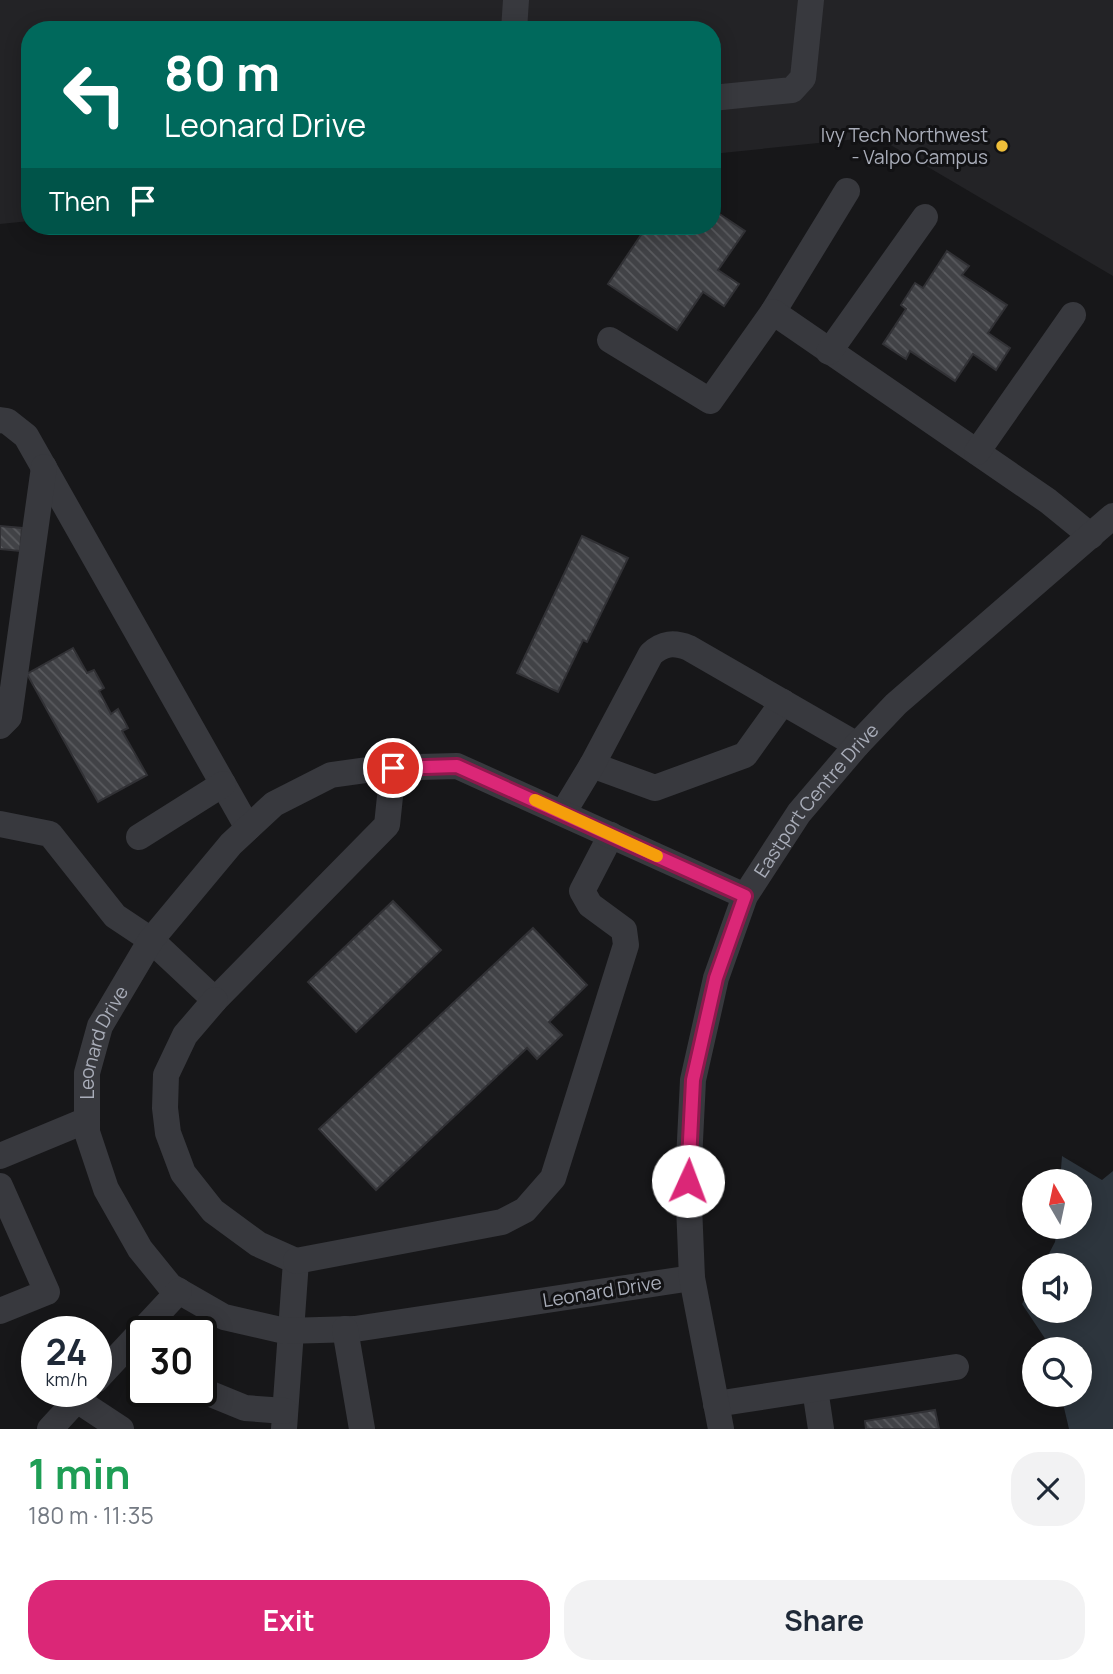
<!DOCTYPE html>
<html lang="en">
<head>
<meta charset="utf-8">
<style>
	:root { --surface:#fff; --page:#f2f2f3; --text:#1f2937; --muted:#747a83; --accent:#db2777 }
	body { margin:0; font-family:Manrope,sans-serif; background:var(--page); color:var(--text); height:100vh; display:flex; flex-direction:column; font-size:26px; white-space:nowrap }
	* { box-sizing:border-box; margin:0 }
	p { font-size:23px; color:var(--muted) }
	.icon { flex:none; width:38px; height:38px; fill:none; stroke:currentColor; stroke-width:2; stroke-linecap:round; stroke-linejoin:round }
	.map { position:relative; height:1429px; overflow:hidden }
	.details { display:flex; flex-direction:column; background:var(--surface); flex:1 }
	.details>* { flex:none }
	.top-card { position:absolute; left:21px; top:21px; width:700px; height:214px; border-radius:28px; box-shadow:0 4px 18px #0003; background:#00695c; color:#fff; overflow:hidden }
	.needle { width:46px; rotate:351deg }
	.buttons { position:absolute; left:1022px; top:1169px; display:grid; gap:14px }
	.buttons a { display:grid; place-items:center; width:70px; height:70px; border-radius:50%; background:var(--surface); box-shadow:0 4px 18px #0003; font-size:35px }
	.speed { position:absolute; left:21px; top:1316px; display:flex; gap:14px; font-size:35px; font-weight:700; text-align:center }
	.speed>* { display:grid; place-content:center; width:91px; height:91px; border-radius:50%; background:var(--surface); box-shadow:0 4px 18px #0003; line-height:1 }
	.speed small { font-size:18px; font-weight:400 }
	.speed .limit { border:4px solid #111; border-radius:10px; background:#fff; color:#111 }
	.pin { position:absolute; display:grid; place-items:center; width:60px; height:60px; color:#fff; margin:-30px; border:4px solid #fff; border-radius:50%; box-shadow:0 2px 7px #0007 }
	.me { position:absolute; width:77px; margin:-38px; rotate:2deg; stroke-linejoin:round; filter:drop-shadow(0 0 5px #0008) }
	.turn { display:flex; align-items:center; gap:24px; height:147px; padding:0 28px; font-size:32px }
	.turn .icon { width:91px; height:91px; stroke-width:2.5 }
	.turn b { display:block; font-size:49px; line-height:60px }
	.then { display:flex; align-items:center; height:66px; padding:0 28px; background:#0003; gap:14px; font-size:26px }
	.round { display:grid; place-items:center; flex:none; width:74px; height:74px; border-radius:28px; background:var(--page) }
	.overview { display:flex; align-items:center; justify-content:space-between; height:119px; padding:0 28px }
	h1 { font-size:42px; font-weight:700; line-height:52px; color:#1e9e55 }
	.cta { display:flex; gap:14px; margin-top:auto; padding:14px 28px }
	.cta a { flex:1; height:80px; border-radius:28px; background:var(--accent); color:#fff; font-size:28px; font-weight:700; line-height:80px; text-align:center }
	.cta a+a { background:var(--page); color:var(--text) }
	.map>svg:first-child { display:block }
</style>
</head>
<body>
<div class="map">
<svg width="1113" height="1429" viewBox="0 0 1113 1429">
	<defs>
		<pattern id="building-back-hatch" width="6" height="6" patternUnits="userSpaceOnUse" patternTransform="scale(1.75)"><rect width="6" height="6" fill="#414246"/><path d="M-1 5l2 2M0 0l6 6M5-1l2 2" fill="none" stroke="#5a5b5f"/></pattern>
	</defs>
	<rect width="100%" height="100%" fill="#171719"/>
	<path fill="#232326" d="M0 0H1113V276L877 137 712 154V30H30V221L0 224Z"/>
	<path fill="#2d353d" d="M1062 1156 1102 1180 1113 1171V1429H1069L1061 1395H1080V1349H1050L1048 1343 1022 1304 1034 1282V1311H1080V1265H1043L1055 1242 1057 1227H1080V1181H1060Z"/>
	<path fill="url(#building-back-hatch)" stroke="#313135" stroke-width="2" d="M712 209 745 231 718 270 739 284 724 306 703 292 677 330 608 284 647 226H712Z
		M947 251 969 266 962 275 1007 305 988 333 1010 348 996 370 973 354 955 381 910 351 906 359 883 344 906 309 901 305 915 283 923 288Z
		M0 526 22 528 20 551 0 549Z
		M582 536 628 558 587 642 583 640 558 692 517 673Z
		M73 648 87 673 94 670 104 688 99 691 111 714 118 709 128 728 122 731 147 775 98 802 27 674Z
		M393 901 441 950 356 1032 308 982Z
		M533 928 587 985 549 1022 562 1035 537 1059 527 1048 376 1190 319 1129Z
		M935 1410 939 1429H866L865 1421Z"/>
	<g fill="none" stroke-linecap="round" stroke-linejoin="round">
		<g stroke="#38393e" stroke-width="26">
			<path d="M514 30 516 0"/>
			<path d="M712 98 792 90 803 78 811 0"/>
			<path d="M773 312 847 191"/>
			<path d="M610 340 710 401 773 312 1048 501 1091 536"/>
			<path d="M829 352 925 217"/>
			<path d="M0 420 7 421 26 436 248 828"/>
			<path d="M977 452 1073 315"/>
			<path d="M0 726 9 717 44 467"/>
			<path d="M592 765 655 788 745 755 783 702"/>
			<path d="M563 813 592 765 651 654C663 643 674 642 689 648L857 745"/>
			<path d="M0 824 50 834 115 916 151 940 215 1000 387 825 393 768"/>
			<path d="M139 837 223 784"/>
			<path d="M215 1000 185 1035 166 1075 165 1108 168 1133 183 1173 213 1211 258 1244 296 1261 284 1429"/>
			<path d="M0 1156 87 1120"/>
			<path d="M0 1186 47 1292 0 1311"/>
			<path d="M296 1261 502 1222 525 1210 553 1178 626 945 624 930 590 905 582 891 611 835"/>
			<path id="s1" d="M692 1278 355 1329 285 1331 224 1317 170 1286 140 1249 106 1189 87 1132V1073L100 1026 151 940 231 844 274 804 331 775 381 768 457 766 745 896"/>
			<path d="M345 1329 362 1429"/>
			<path d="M96 1380 179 1291"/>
			<path d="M815 1389 821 1429"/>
			<path d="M201 1390 245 1408 285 1411"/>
			<path d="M77 1400 121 1429"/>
			<path d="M716 1404 956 1367"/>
			<path d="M50 1429 85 1391"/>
			<path id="s2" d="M721 1429 692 1278 688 1181 693 1080 716 978 745 896 799 813 857 745 896 704 1113 516"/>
		</g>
	</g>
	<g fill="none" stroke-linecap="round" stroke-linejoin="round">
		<defs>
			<path id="route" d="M393 768 457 766 745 896 716 978 693 1080 688 1181"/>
		</defs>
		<use href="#route" stroke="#8e194d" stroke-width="18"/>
		<use href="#route" stroke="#db2777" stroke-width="12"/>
		<path stroke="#f59e0b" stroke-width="12" d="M535 800 657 856"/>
	</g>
	<circle fill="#efbe39" stroke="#121214" stroke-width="2.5" cx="1002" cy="146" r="7"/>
	<g text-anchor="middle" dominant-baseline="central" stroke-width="6" stroke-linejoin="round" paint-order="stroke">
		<g font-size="19" fill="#a9adb9" stroke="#121214" text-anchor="end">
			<text x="988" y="135">Ivy Tech Northwest<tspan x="988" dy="22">- Valpo Campus</tspan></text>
		</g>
		<g font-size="19" fill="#a9adb9" stroke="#121214">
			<text stroke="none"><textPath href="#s2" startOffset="663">Eastport Centre Drive</textPath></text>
			<text stroke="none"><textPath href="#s1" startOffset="805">Leonard Drive</textPath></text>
			<text transform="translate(602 1291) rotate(-9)">Leonard Drive</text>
		</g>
	</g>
</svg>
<div class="buttons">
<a><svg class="needle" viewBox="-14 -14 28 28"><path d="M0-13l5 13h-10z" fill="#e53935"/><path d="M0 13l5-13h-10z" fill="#747a83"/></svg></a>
<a><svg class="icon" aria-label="sound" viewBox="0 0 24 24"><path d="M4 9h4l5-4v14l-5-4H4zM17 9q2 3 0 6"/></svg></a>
<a><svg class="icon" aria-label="search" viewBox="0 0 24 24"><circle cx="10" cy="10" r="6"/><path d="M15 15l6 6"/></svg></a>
</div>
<div class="speed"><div>24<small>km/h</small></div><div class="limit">30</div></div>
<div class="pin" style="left:393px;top:768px;background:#d93025"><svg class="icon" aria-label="arrive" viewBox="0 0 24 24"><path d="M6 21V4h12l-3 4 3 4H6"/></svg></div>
<svg class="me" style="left:688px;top:1181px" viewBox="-20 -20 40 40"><circle r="19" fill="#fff"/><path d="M0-13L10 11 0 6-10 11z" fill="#db2777"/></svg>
<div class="top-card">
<div class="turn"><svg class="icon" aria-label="left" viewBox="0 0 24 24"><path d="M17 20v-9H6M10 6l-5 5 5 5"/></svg><div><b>80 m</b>Leonard Drive</div></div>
<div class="then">Then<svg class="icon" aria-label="arrive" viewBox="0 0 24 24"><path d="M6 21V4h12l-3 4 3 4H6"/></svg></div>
</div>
</div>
<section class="details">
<div class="overview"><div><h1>1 min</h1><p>180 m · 11:35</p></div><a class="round"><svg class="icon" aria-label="close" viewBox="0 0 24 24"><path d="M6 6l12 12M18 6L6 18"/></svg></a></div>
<div class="cta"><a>Exit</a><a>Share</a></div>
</section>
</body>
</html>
